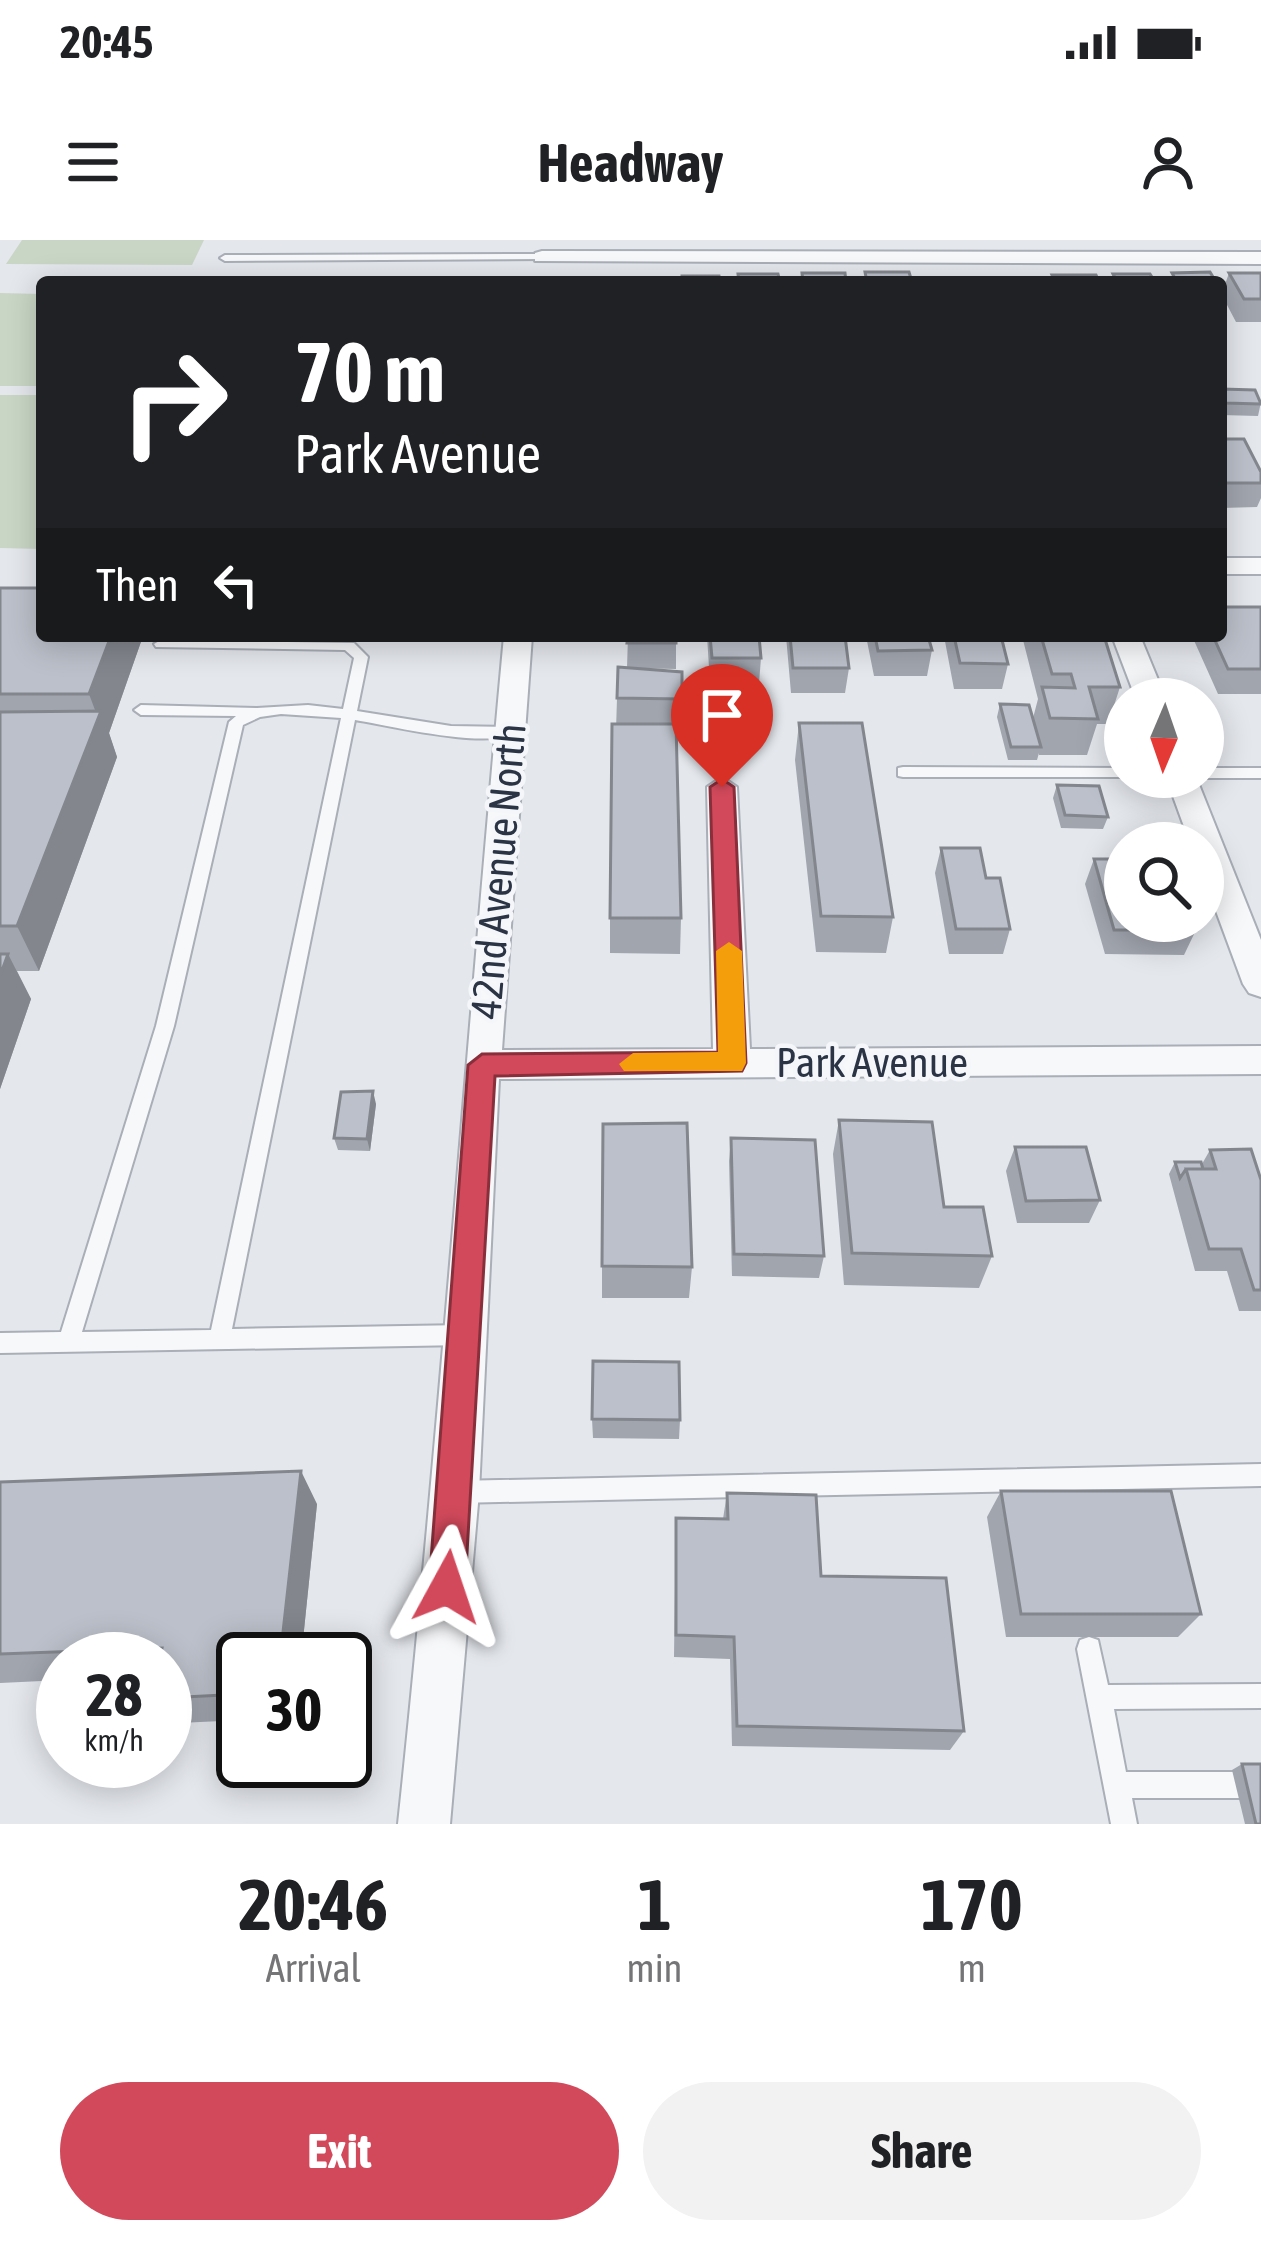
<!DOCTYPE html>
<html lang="en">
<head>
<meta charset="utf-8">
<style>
	:root { --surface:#fff; --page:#f2f2f2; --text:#202124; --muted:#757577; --accent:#d1495b }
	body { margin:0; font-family:"Asap Condensed",sans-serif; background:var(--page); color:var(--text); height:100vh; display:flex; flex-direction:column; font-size:45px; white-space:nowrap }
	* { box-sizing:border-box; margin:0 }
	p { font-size:39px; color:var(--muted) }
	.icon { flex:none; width:66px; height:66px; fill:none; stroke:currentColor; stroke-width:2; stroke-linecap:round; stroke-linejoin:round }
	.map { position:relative; height:1584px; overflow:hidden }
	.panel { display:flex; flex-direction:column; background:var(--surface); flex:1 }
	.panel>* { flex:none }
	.banner { position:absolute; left:36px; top:36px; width:1191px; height:366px; border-radius:12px; box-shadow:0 6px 30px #0003; background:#202124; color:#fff; overflow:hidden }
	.needle { width:78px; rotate:182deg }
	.fabs { position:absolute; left:1104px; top:438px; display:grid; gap:24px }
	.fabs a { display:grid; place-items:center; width:120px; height:120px; border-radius:50%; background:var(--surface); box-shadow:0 6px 30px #0003; font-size:60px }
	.speed { position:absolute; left:36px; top:1392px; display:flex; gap:24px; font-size:60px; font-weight:700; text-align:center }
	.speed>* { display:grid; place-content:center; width:156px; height:156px; border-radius:50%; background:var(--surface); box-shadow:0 6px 30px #0003; line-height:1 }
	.speed small { font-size:30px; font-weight:400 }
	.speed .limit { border:6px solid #111; border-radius:18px; background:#fff; color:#111 }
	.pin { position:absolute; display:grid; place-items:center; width:102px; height:102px; color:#fff; margin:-123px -51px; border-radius:50% 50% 50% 0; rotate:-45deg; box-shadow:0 0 12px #0007 }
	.pin .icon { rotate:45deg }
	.me { position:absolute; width:132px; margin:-66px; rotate:5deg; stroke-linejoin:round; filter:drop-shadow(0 0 9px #0008) }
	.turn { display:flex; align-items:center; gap:42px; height:252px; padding:0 60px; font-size:54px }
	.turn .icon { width:156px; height:156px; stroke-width:2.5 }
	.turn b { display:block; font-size:84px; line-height:102px }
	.then { display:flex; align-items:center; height:114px; padding:0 60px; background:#0003; gap:24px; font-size:45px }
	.eta { display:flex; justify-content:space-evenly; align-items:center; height:204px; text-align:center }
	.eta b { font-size:72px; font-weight:700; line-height:84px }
	.action { display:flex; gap:24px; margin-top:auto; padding:24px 60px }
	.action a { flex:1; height:138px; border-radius:72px; background:var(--accent); color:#fff; font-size:48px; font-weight:700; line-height:138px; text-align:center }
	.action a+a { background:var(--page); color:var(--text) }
	.status { display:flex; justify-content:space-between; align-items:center; height:84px; padding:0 60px; background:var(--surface); direction:ltr }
	.status svg { height:33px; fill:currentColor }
	header { display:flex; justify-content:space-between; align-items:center; height:156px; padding:0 60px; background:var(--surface); font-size:54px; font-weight:700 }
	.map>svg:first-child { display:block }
</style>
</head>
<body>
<div class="status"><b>20:45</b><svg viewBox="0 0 49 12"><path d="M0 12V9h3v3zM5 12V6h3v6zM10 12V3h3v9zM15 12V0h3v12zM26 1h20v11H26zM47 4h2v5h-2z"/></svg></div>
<header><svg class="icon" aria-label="menu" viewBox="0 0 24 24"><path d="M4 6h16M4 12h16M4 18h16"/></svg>Headway<svg class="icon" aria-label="person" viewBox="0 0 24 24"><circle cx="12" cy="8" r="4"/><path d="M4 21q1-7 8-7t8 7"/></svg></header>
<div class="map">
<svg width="1261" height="1584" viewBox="0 0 1261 1584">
	<rect width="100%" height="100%" fill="#e4e7ec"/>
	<path fill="#c9d6c5" d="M22 0H204L192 25 6 24Z
		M0 53 42 54V146H0Z
		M0 155H42V309L0 308Z"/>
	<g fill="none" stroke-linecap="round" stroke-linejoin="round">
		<defs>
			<path id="lane" d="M542 14 547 17 546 19 225 21 220 18 225 15Z
				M161 400 354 403 368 417 357 471 451 486 510 487 517 492C489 510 391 486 355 480L232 1089 465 1085 472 1088 476 1095 472 1102 465 1105 0 1113V1093L61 1092 156 786 229 482 236 476 141 475 134 470 141 465 257 468 308 465 343 469 354 418 345 410 156 407 154 404ZM281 474 341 478 211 1090 82 1092 174 786 243 485 260 477Z
				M903 527 1125 528V537H1129H903L898 536V528Z
				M1203 528H1261V538H1203L1199 537H1203Z
				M1261 1224V1246L456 1263 448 1260 445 1252 448 1244 456 1241Z
				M1089 1397 1098 1400 1108 1445 1261 1444V1468L1114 1469 1126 1532H1261V1558H1132L1137 1584H1111L1077 1409 1080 1400Z"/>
			<path id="street" d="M542 11 1261 12V24L535 21V13Z
				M1221 318H1261V334H1221Z
				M504 396H532L502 810 713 809 707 547 722 537 737 547 750 809 1261 806V834L499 839 479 1252 450 1584H398C440 1188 467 792 504 396Z
				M1112 396H1140L1166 459H1136Z
				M1166 537H1196L1261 700V757L1249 753 1243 744 1203 636V603H1190Z"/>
		</defs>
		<use href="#lane" stroke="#a9aeb7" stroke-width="4"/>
		<use href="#street" stroke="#a9aeb7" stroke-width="4"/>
		<use href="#lane" fill="#f7f8fa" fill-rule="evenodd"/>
		<use href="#street" fill="#f7f8fa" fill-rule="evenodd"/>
	</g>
	<path fill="#a1a5ae" d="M1229 33H1261V82H1236L1226 63 1221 78V51L1222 53Z
		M1221 149 1261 162 1258 176 1221 175Z
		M1221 199 1261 232V258L1257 267 1221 268Z
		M0 348 143 396 109 493 117 517 39 731H17L31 759 0 849Z
		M1261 367V454H1218L1192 396H1221Z
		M628 396H676V429L627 428Z
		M707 396H759L761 418 759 443H710Z
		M786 396H845L849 428 845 453H791Z
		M866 396H928L932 410 927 436H874Z
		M944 396H1001L1008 424 1002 449H954Z
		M1022 396H1104L1120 447 1108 484H1097L1087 515H1039V513L1037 520H1008L997 477 1000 464 1033 478 1038 459Z
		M618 427 682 432 681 484H676L681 678 680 714 610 713V678Z
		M799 483 893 677 886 713 816 712 795 520Z
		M1057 545 1108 577 1103 589 1061 588 1053 558Z
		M941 608 986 638 1010 689 1003 714H949L935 633Z
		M1094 619 1196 690 1184 715 1105 714 1085 644Z
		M376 864 370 911 338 910 334 898Z
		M839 880 944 967 992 1016 979 1048 844 1045 833 914Z
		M731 898 824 1016 819 1038 732 1036 729 921Z
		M1015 907 1100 960 1089 983H1017L1006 931Z
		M1210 910 1261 940V1071H1239L1227 1031H1195L1169 934 1175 922 1202 924Z
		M602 1026 692 1027 689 1058H602Z
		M592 1179 680 1180 679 1199 593 1198Z
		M0 1242 317 1264 301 1419H243V1480L179 1483 165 1469V1419H63V1440L0 1443Z
		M1001 1251 1201 1374 1178 1397H1006L987 1277Z
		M727 1253 821 1336 964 1491 950 1510 732 1506 730 1419 674 1417 676 1278 723 1279Z
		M1242 1524 1261 1584H1245L1232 1530Z"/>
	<path fill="#83868d" d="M111 396H143L109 493 117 517 39 731 17 686 98 478 89 454Z
		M8 714 31 759 0 849V736Z
		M373 851 376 864 370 911 367 899Z
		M301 1231 317 1264 301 1419H280Z"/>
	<path fill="#bbc0ca" stroke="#83868d" stroke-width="3" d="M865 32H909L912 42H867Z
		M1210 32 1216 42H1177L1172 33Z
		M802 33H845L846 42H803Z
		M1229 33H1261V59H1244Z
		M738 34H778L780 42H739Z
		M1113 34H1150L1155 42H1117Z
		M1052 35H1096L1099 42H1055Z
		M682 36H719L720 42H682Z
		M614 40H663V42H613Z
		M1221 149 1255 150 1261 164 1225 163 1221 156Z
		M1221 199H1244L1261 232V243H1221Z
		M0 348H42V396H111L89 454H0Z
		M1221 367H1261V429H1228L1213 396H1221Z
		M628 396H676V403H627Z
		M710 396H759L761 418H712Z
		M790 396H845L849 428H793Z
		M875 396H928L932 410 878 411Z
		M954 396H1001L1008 424 960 423Z
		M1041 396H1104L1120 447H1089L1098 479 1050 478 1042 447 1075 448 1071 434H1052Z
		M618 427 682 432V459L617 458Z
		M1000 464 1029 465 1041 507H1011Z
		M101 471 17 686H0V472Z
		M799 483H862L893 677 821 676Z
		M612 484H676L681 678H610Z
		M1057 545 1099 546 1108 577 1065 575Z
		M941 608H980L986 638H1000L1010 689H956Z
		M1094 619H1125V681H1192L1196 690H1114Z
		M0 714H8L0 736Z
		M373 851 367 899 334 898 341 852Z
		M839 880 932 882 944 967H983L992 1016 852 1013Z
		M687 883 692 1027 602 1026 603 884Z
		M731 898 815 900 824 1016 734 1014Z
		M1015 907H1086L1100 960 1026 961Z
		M1251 909 1261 940V1050H1254L1241 1009H1209L1186 929H1216L1210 910Z
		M1175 922H1201L1203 929H1186L1180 938Z
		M593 1121 679 1122 680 1180 592 1179Z
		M301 1231 280 1419H243V1454L165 1458V1419H160L162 1408 0 1414V1242Z
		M1001 1251H1171L1201 1374H1021Z
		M727 1253 816 1255 821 1336 946 1338 964 1491 737 1486 734 1397 676 1395V1278L728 1279Z
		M1242 1524H1261V1584H1256Z"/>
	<path fill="#d1495b" stroke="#882f3b" stroke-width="3" d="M722 539 734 547 746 823 742 831 495 836 465 1347 459 1360 447 1365 434 1360 429 1347 468 825 482 814 718 812 710 547Z"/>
	<path fill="#f59e0b" d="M729 702 742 711 746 823 742 831H624L619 824 633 813 718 812 716 711Z"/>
	<g text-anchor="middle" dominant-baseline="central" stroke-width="9" stroke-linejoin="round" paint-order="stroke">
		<g font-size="42" fill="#2b3445" stroke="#f4f6f9">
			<text transform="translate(498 631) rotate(-85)">42nd Avenue North</text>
			<text x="872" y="822">Park Avenue</text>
		</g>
	</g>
</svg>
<div class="fabs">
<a><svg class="needle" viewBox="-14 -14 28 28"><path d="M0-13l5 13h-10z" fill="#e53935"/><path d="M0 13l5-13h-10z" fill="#757577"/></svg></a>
<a><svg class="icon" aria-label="search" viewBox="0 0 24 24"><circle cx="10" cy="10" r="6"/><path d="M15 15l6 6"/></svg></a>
</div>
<div class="speed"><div>28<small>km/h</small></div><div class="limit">30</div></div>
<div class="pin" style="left:722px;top:547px;background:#d93025"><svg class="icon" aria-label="arrive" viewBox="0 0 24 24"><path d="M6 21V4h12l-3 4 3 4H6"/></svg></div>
<svg class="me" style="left:447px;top:1347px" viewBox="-20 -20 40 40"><path d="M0-17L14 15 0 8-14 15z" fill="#d1495b" stroke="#fff" stroke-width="4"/></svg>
<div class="banner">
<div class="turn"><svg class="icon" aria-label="right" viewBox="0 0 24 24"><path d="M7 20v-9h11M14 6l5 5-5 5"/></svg><div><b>70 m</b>Park Avenue</div></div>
<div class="then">Then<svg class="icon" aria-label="left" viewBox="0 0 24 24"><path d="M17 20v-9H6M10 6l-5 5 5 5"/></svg></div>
</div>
</div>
<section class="panel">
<div class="eta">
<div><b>20:46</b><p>Arrival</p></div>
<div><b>1</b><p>min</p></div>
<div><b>170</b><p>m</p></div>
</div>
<div class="action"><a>Exit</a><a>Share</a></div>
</section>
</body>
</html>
